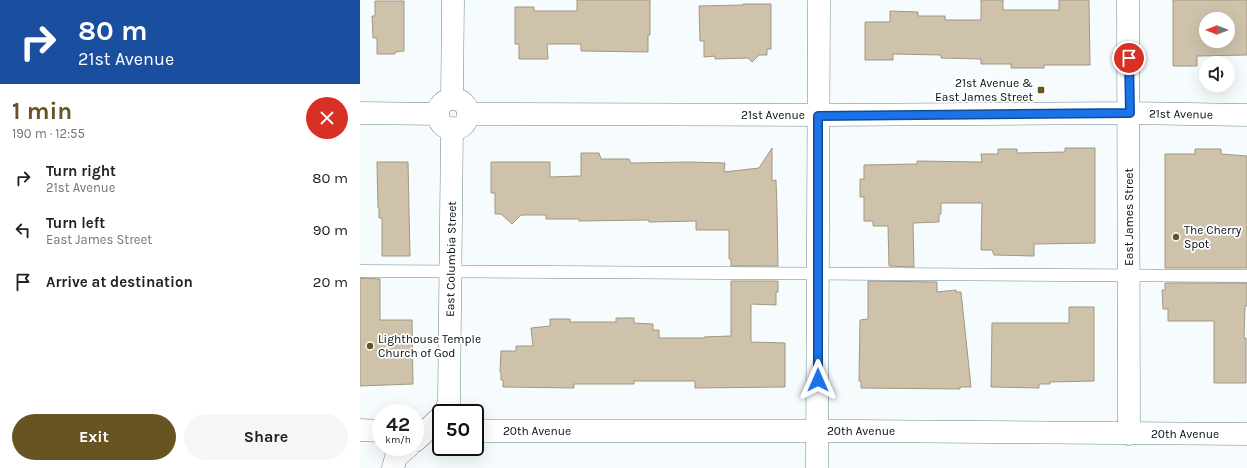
<!DOCTYPE html>
<html lang="en">
<head>
<meta charset="utf-8">
<style>
	:root { --surface:#fff; --page:#f6f6f6; --text:#202124; --muted:#757577; --accent:#685322 }
	body { margin:0; font-family:Karla,sans-serif; background:var(--page); color:var(--text); height:100vh; display:flex; flex-direction:column; font-size:15px; white-space:nowrap }
	* { box-sizing:border-box; margin:0 }
	p { font-size:13px; color:var(--muted) }
	.icon { flex:none; width:22px; height:22px; fill:none; stroke:currentColor; stroke-width:2; stroke-linecap:round; stroke-linejoin:round }
	.map { position:relative; flex:1; overflow:hidden }
	.sheet { display:flex; flex-direction:column; background:var(--surface); width:360px }
	.sheet>* { flex:none }
	.top-card { background:#1a4fa0; color:#fff; overflow:hidden }
	.needle { width:26px; rotate:270deg }
	.controls { position:absolute; left:839px; top:12px; display:grid; gap:8px }
	.controls a { display:grid; place-items:center; width:36px; height:36px; border-radius:50%; background:var(--surface); box-shadow:0 4px 16px #0002; font-size:20px }
	.speed { position:absolute; left:12px; top:404px; display:flex; gap:8px; font-size:20px; font-weight:700; text-align:center }
	.speed>* { display:grid; place-content:center; width:52px; height:52px; border-radius:50%; background:var(--surface); box-shadow:0 4px 16px #0002; line-height:1 }
	.speed small { font-size:10px; font-weight:400 }
	.speed .limit { border:2px solid #111; border-radius:6px; background:#fff; color:#111 }
	.pin { position:absolute; display:grid; place-items:center; width:34px; height:34px; color:#fff; margin:-17px; border:2px solid #fff; border-radius:50%; box-shadow:0 1px 4px #0007 }
	.me { position:absolute; width:44px; margin:-22px; rotate:0deg; stroke-linejoin:round; filter:drop-shadow(0 0 3px #0008) }
	.turn { display:flex; align-items:center; gap:14px; height:84px; padding:0 12px; font-size:18px }
	.turn .icon { width:52px; height:52px; stroke-width:2.5 }
	.turn b { display:block; font-size:28px; line-height:34px }
	.round { display:grid; place-items:center; flex:none; width:42px; height:42px; border-radius:21px; background:var(--page) }
	.overview { display:flex; align-items:center; justify-content:space-between; height:68px; padding:0 12px }
	h1 { font-size:24px; font-weight:700; line-height:30px; color:var(--accent) }
	.button { display:flex; gap:8px; margin-top:auto; padding:8px 12px }
	.button a { flex:1; height:46px; border-radius:24px; background:var(--accent); color:#fff; font-size:16px; font-weight:700; line-height:46px; text-align:center }
	.button a+a { background:var(--page); color:var(--text) }
	ul { padding:0; list-style:none }
	li { display:flex; align-items:center; gap:12px; height:52px; padding:0 12px }
	li div { flex:1 }
	li b { display:block; font-size:15px }
	li em { font-style:normal }
	main { display:flex; flex:1; min-height:0 }
	.map>svg:first-child { display:block }
</style>
</head>
<body>
<main>
<section class="sheet">
<div class="top-card">
<div class="turn"><svg class="icon" aria-label="right" viewBox="0 0 24 24"><path d="M7 20v-9h11M14 6l5 5-5 5"/></svg><div><b>80 m</b>21st Avenue</div></div>
</div>
<div class="overview"><div><h1>1 min</h1><p>190 m · 12:55</p></div><a class="round" style="background:#d93025;color:#fff"><svg class="icon" aria-label="close" viewBox="0 0 24 24"><path d="M6 6l12 12M18 6L6 18"/></svg></a></div>
<ul>
<li><svg class="icon" aria-label="right" viewBox="0 0 24 24"><path d="M7 20v-9h11M14 6l5 5-5 5"/></svg><div><b>Turn right</b><p>21st Avenue</p></div><em>80 m</em></li>
<li><svg class="icon" aria-label="left" viewBox="0 0 24 24"><path d="M17 20v-9H6M10 6l-5 5 5 5"/></svg><div><b>Turn left</b><p>East James Street</p></div><em>90 m</em></li>
<li><svg class="icon" aria-label="arrive" viewBox="0 0 24 24"><path d="M6 21V4h12l-3 4 3 4H6"/></svg><div><b>Arrive at destination</b></div><em>20 m</em></li>
</ul>
<div class="button"><a>Exit</a><a>Share</a></div>
</section>
<div class="map">
<svg width="887" height="468" viewBox="0 0 887 468">
	<rect width="100%" height="100%" fill="#f6fcfe"/>
	<path fill="#cec2ab" stroke="#a29780" fill-rule="evenodd" d="M217 0H290V35H288V52L221 51V44H187L188 59H159V44H155V7H174V11H217Z
		M621 0H643V10H699V0H729L730 65H684V68H651V64H621V59L581 58V55L533 54V60H505V22H530V11L558 12V16H585V20H621Z
		M813 0H887V55L837 56V66H813ZM846 19H868V41H846Z
		M15 1H44V51L35 52V54H17V38H13L12 16H15Z
		M383 4H411V49H407V55H399L392 62 388 58 355 59V56L344 57V41H340L339 6 383 5Z
		M412 148V181L416 180 417 208 418 266H371V259H369V230H336V221L289 222V220L219 221V219H186V215H161L152 224 141 214H135V193H131V162H190V177L221 176V153H239L241 159H269L271 163 328 162 365 163 364 172 399 168Z
		M705 148H735V243L674 244V256L634 255 632 250H621L622 203H581V214H579V222L553 223 554 267 529 266 528 226H513V221H504V197H500V179H504V165L557 164V161L622 162 621 154H638V149H657V153L705 152Z
		M835 149H861V154L887 156V268H805V154H835Z
		M17 162H48L50 256H22V218H19V208H18Z
		M0 278 20 279V320H52L53 384 0 386Z
		M371 281H418V292H416V305L391 304V342L425 343V387L335 388V381H274V384H214V388L143 387V380H141V372H140L141 351H156V346H173L171 328 190 326V319H210V322H256V318H274V323L293 324V330H299V338H344V337L371 336Z
		M508 281 577 282V292L596 290V292H601L611 387H600V389L501 388V381H499L500 320 508 319Z
		M805 283H887V306H885L884 338H886V383H854V321H808V309H803L802 290H805Z
		M709 307H734V381L690 382V384H679V388L631 387 632 323H709Z"/>
	<g fill="none" stroke-linecap="round" stroke-linejoin="round">
		<defs>
			<path id="lane" d="M0 271 887 276"/>
			<path id="street" d="M768 0 769 434
				M92 99 93 0
				M78 114a15 15 0 1 1 30 0a15 15 0 1 1-30 0Z
				M0 113 78 114
				M108 114 459 115 769 113 887 115
				M85 413 89 402 92 128
				M0 430 21 431
				M115 431H496L887 434
				M55 441 81 417
				M33 468 36 457 48 447"/>
			<path id="secondary" d="M457 468 459 0"/>
		</defs>
		<use href="#lane" stroke="#6a868f" stroke-width="13"/>
		<use href="#street" stroke="#6a868f" stroke-width="23"/>
		<use href="#secondary" stroke="#6a868f" stroke-width="23"/>
		<use href="#lane" stroke="#fff" stroke-width="12"/>
		<use href="#street" stroke="#fff" stroke-width="22"/>
		<use href="#secondary" stroke="#fff" stroke-width="22"/>
	</g>
	<g fill="none" stroke-linecap="round" stroke-linejoin="round">
		<defs>
			<path id="route" d="M458 380V116L770 113 769 58"/>
		</defs>
		<use href="#route" stroke="#114b97" stroke-width="10"/>
		<use href="#route" stroke="#1a73e8" stroke-width="7"/>
	</g>
	<g fill="#685322" stroke="#fff" stroke-width="1.5">
		<rect x="677" y="86" width="8" height="8" rx="2"/>
		<circle cx="816" cy="237" r="4"/>
		<circle cx="10" cy="346" r="4"/>
	</g>
	<g text-anchor="middle" dominant-baseline="central" stroke-width="3.5" stroke-linejoin="round" paint-order="stroke">
		<g font-size="12" fill="#040e11" stroke="#fff" text-anchor="start">
			<text x="673" y="83" text-anchor="end">21st Avenue &amp;<tspan x="673" dy="14">East James Street</tspan></text>
			<text x="824" y="230">The Cherry<tspan x="824" dy="14">Spot</tspan></text>
			<text x="18" y="339">Lighthouse Temple<tspan x="18" dy="14">Church of God</tspan></text>
		</g>
		<g font-size="12" fill="#040e11" stroke="#fff">
			<text transform="translate(821 114) rotate(1)">21st Avenue</text>
			<text x="413" y="115">21st Avenue</text>
			<text transform="translate(769 217) rotate(-90)">East James Street</text>
			<text transform="translate(91 259) rotate(-89)">East Columbia Street</text>
			<text x="177" y="431">20th Avenue</text>
			<text x="501" y="431">20th Avenue</text>
			<text x="825" y="434">20th Avenue</text>
		</g>
	</g>
</svg>
<div class="controls">
<a><svg class="needle" viewBox="-14 -14 28 28"><path d="M0-13l5 13h-10z" fill="#e53935"/><path d="M0 13l5-13h-10z" fill="#757577"/></svg></a>
<a><svg class="icon" aria-label="sound" viewBox="0 0 24 24"><path d="M4 9h4l5-4v14l-5-4H4zM17 9q2 3 0 6"/></svg></a>
</div>
<div class="speed"><div>42<small>km/h</small></div><div class="limit">50</div></div>
<div class="pin" style="left:769px;top:58px;background:#d93025"><svg class="icon" aria-label="arrive" viewBox="0 0 24 24"><path d="M6 21V4h12l-3 4 3 4H6"/></svg></div>
<svg class="me" style="left:458px;top:380px" viewBox="-20 -20 40 40"><path d="M0-17L14 15 0 8-14 15z" fill="#1a73e8" stroke="#fff" stroke-width="4"/></svg>
</div>
</main>
</body>
</html>
